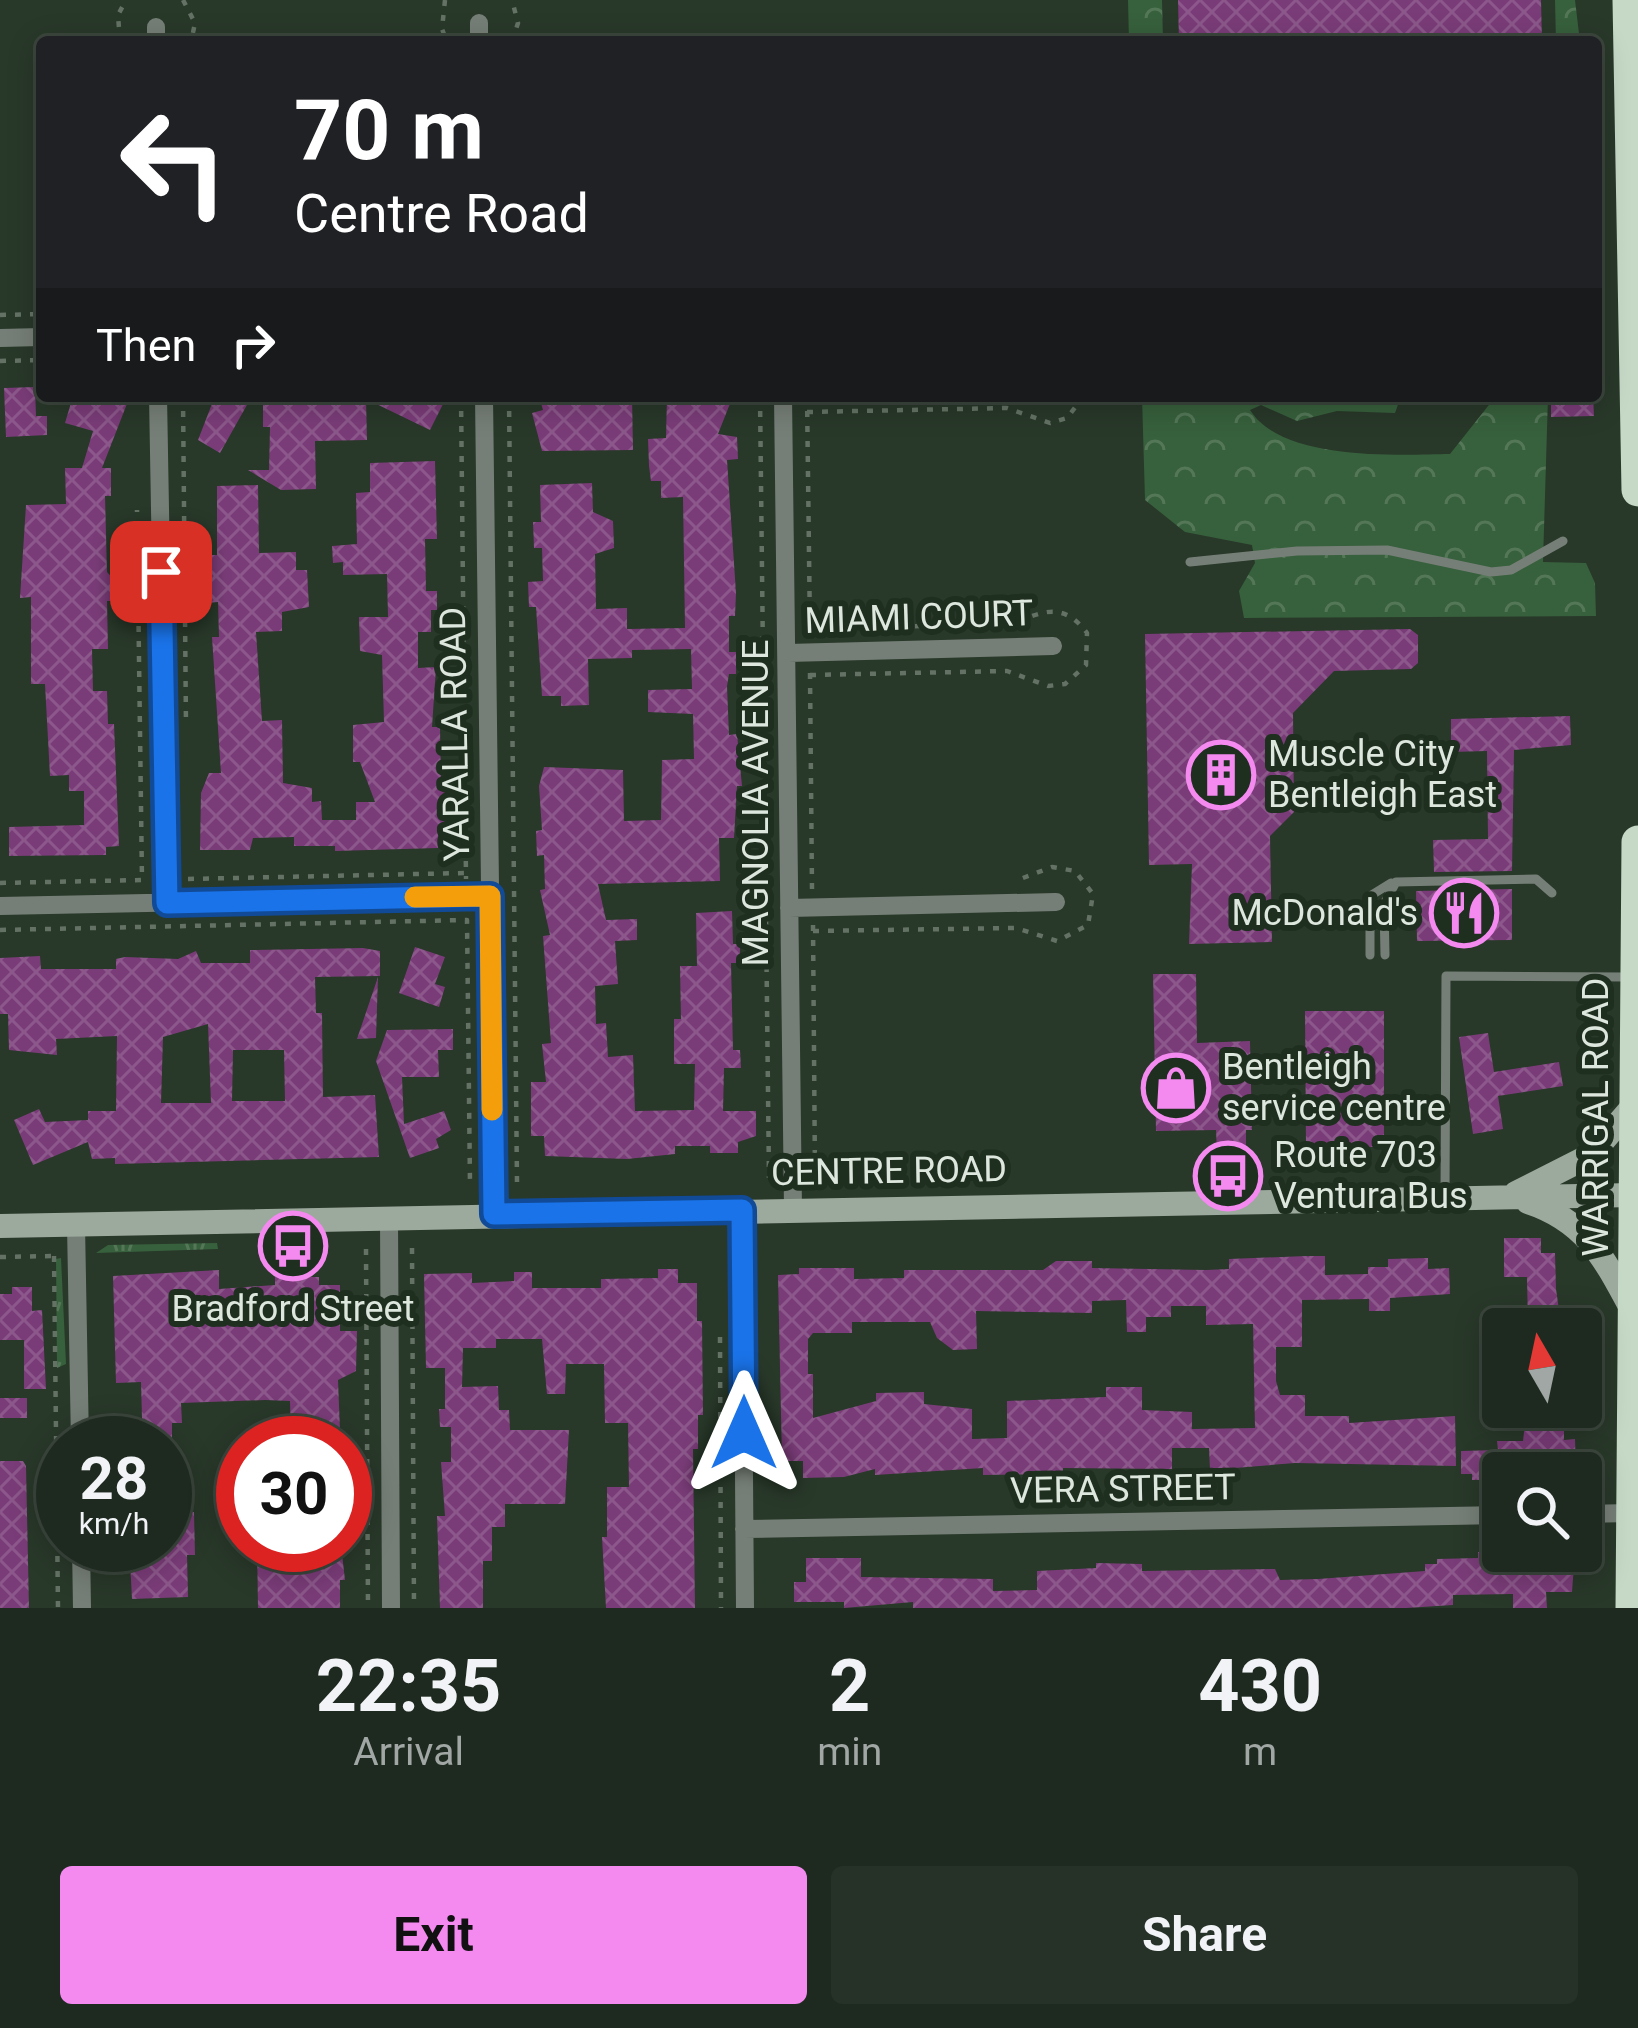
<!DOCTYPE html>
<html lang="en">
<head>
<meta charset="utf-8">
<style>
	:root { --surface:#1e2a1f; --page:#263228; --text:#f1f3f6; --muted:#a1a7a4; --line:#3c463d; --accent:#f489f0 }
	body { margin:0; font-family:Roboto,sans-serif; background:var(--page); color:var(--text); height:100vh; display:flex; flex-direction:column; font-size:45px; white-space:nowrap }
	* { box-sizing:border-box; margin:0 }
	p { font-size:39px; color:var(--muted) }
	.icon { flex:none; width:66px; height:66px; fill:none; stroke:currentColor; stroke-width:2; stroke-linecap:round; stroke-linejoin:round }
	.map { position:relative; height:1608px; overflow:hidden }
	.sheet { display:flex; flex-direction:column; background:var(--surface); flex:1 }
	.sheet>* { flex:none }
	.hud { position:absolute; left:36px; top:36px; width:1566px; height:366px; border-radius:12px; box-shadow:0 6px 30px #0003,0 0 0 3px var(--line); background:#202124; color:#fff; overflow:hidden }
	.needle { width:78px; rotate:351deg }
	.buttons { position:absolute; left:1482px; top:1308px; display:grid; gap:24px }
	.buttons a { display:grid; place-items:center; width:120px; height:120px; border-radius:12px; background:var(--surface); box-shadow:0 6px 30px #0003,0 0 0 3px var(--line); font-size:60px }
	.speed { position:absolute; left:36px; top:1416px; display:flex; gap:24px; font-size:60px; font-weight:700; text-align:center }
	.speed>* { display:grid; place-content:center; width:156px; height:156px; border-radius:50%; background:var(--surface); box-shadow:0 6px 30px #0003,0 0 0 3px var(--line); line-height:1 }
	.speed small { font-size:30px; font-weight:400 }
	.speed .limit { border:18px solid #d22; background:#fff; color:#111 }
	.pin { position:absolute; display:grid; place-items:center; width:102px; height:102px; color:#fff; margin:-51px; border-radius:24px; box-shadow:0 6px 18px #0006 }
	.me { position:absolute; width:132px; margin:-66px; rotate:0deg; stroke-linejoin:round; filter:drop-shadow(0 0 9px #0008) }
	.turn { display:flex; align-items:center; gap:42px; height:252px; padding:0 60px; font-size:54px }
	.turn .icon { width:156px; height:156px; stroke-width:2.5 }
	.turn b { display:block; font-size:84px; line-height:102px }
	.then { display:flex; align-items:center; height:114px; padding:0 60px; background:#0003; gap:24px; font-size:45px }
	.eta { display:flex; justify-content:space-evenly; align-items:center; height:204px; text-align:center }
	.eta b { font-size:72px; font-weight:700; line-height:84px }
	.action { display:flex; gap:24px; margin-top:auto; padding:24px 60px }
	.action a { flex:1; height:138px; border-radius:12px; background:var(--accent); color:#111; font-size:48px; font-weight:700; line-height:138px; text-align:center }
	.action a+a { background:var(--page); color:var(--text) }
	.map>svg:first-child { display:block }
</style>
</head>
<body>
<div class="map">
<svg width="1638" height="1608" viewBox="0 0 1638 1608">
	<defs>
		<pattern id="grass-tufts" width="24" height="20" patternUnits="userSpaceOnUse" patternTransform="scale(3)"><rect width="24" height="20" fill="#37603c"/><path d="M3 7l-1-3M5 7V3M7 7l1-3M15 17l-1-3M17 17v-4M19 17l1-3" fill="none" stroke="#547758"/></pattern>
		<pattern id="forest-crowns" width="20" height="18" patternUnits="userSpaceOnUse" patternTransform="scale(3)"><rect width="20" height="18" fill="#37603c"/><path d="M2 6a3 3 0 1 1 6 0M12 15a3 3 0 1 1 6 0" fill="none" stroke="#547758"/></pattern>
		<pattern id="building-cross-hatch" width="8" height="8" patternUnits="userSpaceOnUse" patternTransform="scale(3)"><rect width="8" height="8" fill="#7a3c78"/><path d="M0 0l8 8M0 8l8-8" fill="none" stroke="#8c588b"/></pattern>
	</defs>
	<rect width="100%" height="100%" fill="#283829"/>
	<path fill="url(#grass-tufts)" d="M217 1243 218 1249 96 1253 108 1245Z
		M61 1258 66 1364 57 1368 56 1259Z"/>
	<path fill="url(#forest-crowns)" d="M1128 0H1162L1163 42H1129Z
		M1555 0H1575L1580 42H1556Z
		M1142 396H1401L1395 413 1337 411 1297 421 1261 405 1250 410C1282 461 1395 455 1450 454L1496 396H1548L1543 562 1586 563 1595 583 1596 616 1244 618 1239 591 1255 563 1252 545 1185 532 1145 500Z"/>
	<path fill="url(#building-cross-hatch)" fill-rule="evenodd" d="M1178 0H1541L1542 42H1179Z
		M35 387 36 416H47V435L6 437 4 388Z
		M73 396H130L102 468H111V496H105L107 572 115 581V601H107L108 649H92L93 691H107L108 724H114L119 846 106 847V855L9 856V827L84 825V791H69V775L50 776 45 684H31V597L20 598 26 505 66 504 65 468H82L93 431 65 423Z
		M215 396H252L220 453 198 440Z
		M263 396H431L444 402 430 430 366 399 367 440 315 441 316 489 281 490 248 470H269L270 427H263Z
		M539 396H632L633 450 542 451 532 413 543 410Z
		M667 396H733L718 434 737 437 738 459 727 460 736 593 735 616H729V652H736V674H729L727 686 729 735 737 734 742 786H737L734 838H719L720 881 598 884 606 920 637 919V940L615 941 618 984 595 986 596 1024 606 1023 608 1057 633 1055 635 1111 694 1110 695 1064H674V1019H681L680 966H697L696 913 732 911 733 944H740V963H731L733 1050H740L741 1068H724L723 1111H756V1136L738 1142V1153H710V1146H675V1154L627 1159 545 1156 544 1136H531V1082H546L542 1044 551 1043 543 936 550 935 540 890 545 889 544 855 537 856 536 831 542 830 539 786 544 767 623 770 624 821 661 820 662 760 694 759 693 714 648 712V690L692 689 691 649 632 650V658L588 659 589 705 561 706V696H542L536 607H529L528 582 543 581 542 548H534L533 522H541L540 485 592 483 593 512 613 521 614 548 595 554 596 609 627 608V629L685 628 683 497 661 498V481H651L649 466 648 439 666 438Z
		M1551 396H1593L1594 416 1551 417Z
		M435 461 437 539H425L426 591H437V610H431V632H418V668L436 667 432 727H440L441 789H451L452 827 438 828V848L335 851V846H294V837L253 838 250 850H200L201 793 209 773H221L212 637H219L218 602 208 603V555H217V486L258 485 259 553 296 552V570H307L309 607 282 612V631L256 632 262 721 282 720 283 783 312 788V802L321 801 322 820H356V802H375L360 762H353V725L384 722 382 655 360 651 359 617H388L387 574 343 575V562L333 563 332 546 357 544 356 493 370 492V463Z
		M1410 629 1418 635V663L1411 669 1334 671 1293 713 1294 812 1270 836 1272 942 1189 944 1192 864 1149 865 1145 634Z
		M1570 716 1571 745 1514 750 1512 871 1434 872 1433 840 1488 839 1487 751 1451 752V719Z
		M1512 889V940L1417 941 1416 891Z
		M415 947 445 957 435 984 445 987 439 1007 399 993Z
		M363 948 380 951V976L315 977 316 1013H322L323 1097 375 1095 379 1157 115 1164V1158L92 1159 88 1142 33 1165 14 1120 39 1109 45 1122 88 1120V1111H116L117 1036 56 1039 57 1055 9 1050 8 1014H0V958L40 956 41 969H116V959L125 957 178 959 196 951 201 963H250V950ZM208 1024 211 1103H161L163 1037ZM233 1050H284L285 1101H232Z
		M1153 974H1196L1197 1043 1250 1041 1252 1130H1246V1152L1217 1153 1216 1130 1156 1131Z
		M378 977 376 1038 357 1039Z
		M1305 1011H1384V1147H1306Z
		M453 1029V1050H438L439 1077H402L404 1124 444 1111 451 1130 436 1139 439 1148 410 1158 376 1061 387 1030Z
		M1488 1033 1494 1072 1559 1062 1563 1086 1498 1096 1503 1129 1473 1134 1459 1037Z
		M1504 1238H1541V1253H1555L1556 1289 1559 1310H1566V1329H1528L1527 1277H1504Z
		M1306 1256H1325V1275L1368 1274V1267H1388V1259L1428 1258V1269L1449 1268 1450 1294 1390 1298V1311H1369V1299L1302 1300V1347H1276V1381L1280 1395H1305V1416H1349V1423L1455 1416 1456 1466 1295 1463 1210 1470 1209 1448H1172V1469L1063 1468V1474L983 1475V1468L875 1475V1469L844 1477 803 1478V1461H782L778 1275 799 1274V1268H854V1279L904 1278V1270H1043L1056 1261H1092V1268L1206 1270 1229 1269V1259ZM1126 1300 1127 1332H1146V1317H1171V1306H1206V1325L1253 1324 1255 1428 1192 1429V1412L1142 1410V1387H1106V1397L1007 1401V1438L972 1439V1409L924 1404V1392L876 1393V1401L813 1418V1374H808V1339L813 1333H852V1322H930L937 1338 953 1350 977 1349 976 1311 1092 1313V1301Z
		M658 1269H678V1283H697V1321H702L703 1415H698V1449H693L695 1608H606L602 1537H607V1487H629L628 1423H605L604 1364H566L565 1394H547L542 1339H496V1348H463L462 1387 498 1386 499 1410H509L510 1430H569L565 1504H505V1527H492V1561H483V1608H440L437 1516H445L441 1462H451V1427H440L439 1409H445V1368H426L424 1274 472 1273V1283L514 1281V1272H532V1288H601V1279L658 1278Z
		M219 1270V1289L275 1285V1277H319V1285H340V1331H357L356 1371 338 1380 340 1431 329 1432V1443H291L290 1401 265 1400 181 1403 182 1423H172V1442L130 1443 129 1425 142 1419 141 1382 116 1383 113 1276Z
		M12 1287H32V1311L42 1310 46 1389H24V1340H0V1294H12Z
		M0 1398H27V1418H0Z
		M1527 1407H1553V1416H1564V1440L1575 1439 1576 1473H1503V1480H1472V1474H1461V1451L1498 1450 1497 1441H1523Z
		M0 1461H23L26 1466 29 1608H0Z
		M194 1512 195 1555H187L188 1597 132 1599 130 1561 150 1560V1545H165V1513Z
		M257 1545H341L345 1580H340V1608H258Z
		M1575 1551 1572 1592H1546L1547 1608H1513V1594L1453 1595V1605L1406 1608H913V1602L844 1608V1602H794V1582H806V1558H861V1577L993 1579V1591L1037 1590V1571L1096 1568V1563L1142 1564V1571L1275 1569 1280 1580 1318 1579 1425 1571V1564H1437V1559L1478 1558V1552Z"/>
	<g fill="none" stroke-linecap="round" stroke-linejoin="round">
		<path stroke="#647265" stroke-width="4.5" stroke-dasharray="6 9" stroke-linecap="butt" d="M183 0 195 23 191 42
			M445 0 442 29 447 42
			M120 42 118 15 126 0
			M512 42 518 23 512 0
			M0 315 42 314
			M0 361 42 360
			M183 396 186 726
			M461 396 466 879
			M509 396 517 1183
			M760 396 769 1178
			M807 396 810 631
			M807 412 1007 408 1050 423 1067 418 1084 396
			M810 628 981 625
			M810 673 812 889
			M810 675 1007 671 1048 686 1065 684 1086 665 1087 633C1063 601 1042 611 1011 625
			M188 879 464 873
			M0 883 142 880 137 510
			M813 925 815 1177
			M0 930 467 920 470 1184
			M813 931 1016 928 1057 941 1088 925 1093 894 1075 871 1052 867 1015 881
			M412 1248 414 1608
			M366 1249 368 1608
			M54 1256 58 1608
			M0 1257 53 1256
			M720 1337 721 1608"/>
		<path stroke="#767f77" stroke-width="9" d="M1190 562 1297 551 1387 550 1491 572 1511 570 1563 541
			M1370 955V896L1391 883
			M1385 955 1384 904 1396 882 1536 879 1552 893
			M1445 1197 1446 976 1628 977"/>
		<path stroke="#767f77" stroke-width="18" d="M479 23V42
			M156 27V42
			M0 338 42 337
			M158 396 167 903
			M484 396 494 1214
			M783 396 793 1209
			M788 653 1053 646
			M0 906 490 896
			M789 908 1056 902
			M742 1210 745 1608
			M389 1217 391 1608
			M76 1225 80 1443
			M1581 1514 1632 1513
			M744 1529 1503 1515
			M81 1545 82 1608"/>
		<path stroke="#9ca99d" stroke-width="24" d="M1516 1193 1591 1155 1634 1105
			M1528 1202C1586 1221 1604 1258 1632 1310
			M0 1226 1635 1195"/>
		<path stroke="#c6d9c7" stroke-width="33" d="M1629 0 1638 490
			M1632 1608 1638 842"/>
	</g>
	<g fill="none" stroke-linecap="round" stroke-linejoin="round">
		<defs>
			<path id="route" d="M161 572 167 903 490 896 494 1214 742 1210 744 1433"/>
		</defs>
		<use href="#route" stroke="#114b97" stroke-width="30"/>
		<use href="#route" stroke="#1a73e8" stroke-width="21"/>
		<path stroke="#f59e0b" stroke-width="21" d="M415 897 490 896 492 1110"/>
	</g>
	<defs>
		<symbol id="building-ring" viewBox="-11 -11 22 22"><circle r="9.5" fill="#1e2e1f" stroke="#f489f0" stroke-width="1.5"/><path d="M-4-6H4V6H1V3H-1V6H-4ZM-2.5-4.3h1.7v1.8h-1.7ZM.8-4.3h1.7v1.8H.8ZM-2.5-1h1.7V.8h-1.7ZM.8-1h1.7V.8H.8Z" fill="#f489f0"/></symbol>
		<symbol id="restaurant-ring" viewBox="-11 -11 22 22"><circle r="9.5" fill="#1e2e1f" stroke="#f489f0" stroke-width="1.5"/><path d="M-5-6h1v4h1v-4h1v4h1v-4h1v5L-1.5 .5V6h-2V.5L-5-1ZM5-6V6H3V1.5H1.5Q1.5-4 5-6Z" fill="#f489f0"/></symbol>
		<symbol id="shop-ring" viewBox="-11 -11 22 22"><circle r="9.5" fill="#1e2e1f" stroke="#f489f0" stroke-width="1.5"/><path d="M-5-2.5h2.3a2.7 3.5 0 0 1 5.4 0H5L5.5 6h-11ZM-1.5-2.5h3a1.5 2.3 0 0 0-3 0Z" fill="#f489f0"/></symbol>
		<symbol id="bus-ring" viewBox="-11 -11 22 22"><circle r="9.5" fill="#1e2e1f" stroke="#f489f0" stroke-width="1.5"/><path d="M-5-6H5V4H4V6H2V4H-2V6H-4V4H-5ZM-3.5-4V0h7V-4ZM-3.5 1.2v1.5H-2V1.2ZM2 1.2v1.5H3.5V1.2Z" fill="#f489f0"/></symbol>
	</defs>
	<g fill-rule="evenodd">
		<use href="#building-ring" x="1183" y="737" width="76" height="76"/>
		<use href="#restaurant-ring" x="1426" y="875" width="76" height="76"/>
		<use href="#shop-ring" x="1138" y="1050" width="76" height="76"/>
		<use href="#bus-ring" x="1190" y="1138" width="76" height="76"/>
		<use href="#bus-ring" x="255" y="1208" width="76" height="76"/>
	</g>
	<g text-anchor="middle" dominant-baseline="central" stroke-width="12" stroke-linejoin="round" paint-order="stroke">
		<g font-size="36" fill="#dde7dd" stroke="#1e2e1f">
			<text transform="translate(919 617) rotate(-2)">MIAMI COURT</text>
			<text transform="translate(455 734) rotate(-91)">YARALLA ROAD</text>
			<text transform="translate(756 803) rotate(-90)">MAGNOLIA AVENUE</text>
			<text transform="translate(1596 1117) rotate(-90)">WARRIGAL ROAD</text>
			<text transform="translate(889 1171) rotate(-1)">CENTRE ROAD</text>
			<text transform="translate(1123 1489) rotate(-1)">VERA STREET</text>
		</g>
		<g font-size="36" fill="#dde7dd" stroke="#1e2e1f" text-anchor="start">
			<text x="1268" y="754">Muscle City<tspan x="1268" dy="41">Bentleigh East</tspan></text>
			<text x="1418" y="913" text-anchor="end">McDonald's</text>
			<text x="1222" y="1067">Bentleigh<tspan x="1222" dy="41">service centre</tspan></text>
			<text x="1274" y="1155">Route 703<tspan x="1274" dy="41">Ventura Bus</tspan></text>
			<text x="293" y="1309" text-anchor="middle">Bradford Street</text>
		</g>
	</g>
</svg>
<div class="buttons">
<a><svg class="needle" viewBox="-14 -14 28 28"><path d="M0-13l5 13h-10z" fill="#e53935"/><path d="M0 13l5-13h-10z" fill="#a1a7a4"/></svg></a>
<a><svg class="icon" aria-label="search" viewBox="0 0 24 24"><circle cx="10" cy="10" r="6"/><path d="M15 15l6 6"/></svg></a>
</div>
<div class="speed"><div>28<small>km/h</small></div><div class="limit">30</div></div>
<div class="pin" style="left:161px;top:572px;background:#d93025"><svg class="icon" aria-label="arrive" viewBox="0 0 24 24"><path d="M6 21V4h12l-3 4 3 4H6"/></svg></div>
<svg class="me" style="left:744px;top:1433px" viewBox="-20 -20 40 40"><path d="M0-17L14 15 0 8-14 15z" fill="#1a73e8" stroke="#fff" stroke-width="4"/></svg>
<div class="hud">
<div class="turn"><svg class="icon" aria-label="left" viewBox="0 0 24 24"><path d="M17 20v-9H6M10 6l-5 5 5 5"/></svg><div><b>70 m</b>Centre Road</div></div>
<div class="then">Then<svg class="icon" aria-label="right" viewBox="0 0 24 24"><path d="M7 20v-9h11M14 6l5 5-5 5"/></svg></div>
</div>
</div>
<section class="sheet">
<div class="eta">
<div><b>22:35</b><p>Arrival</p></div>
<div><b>2</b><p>min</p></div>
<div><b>430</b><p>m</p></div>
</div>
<div class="action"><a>Exit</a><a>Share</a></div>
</section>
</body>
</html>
